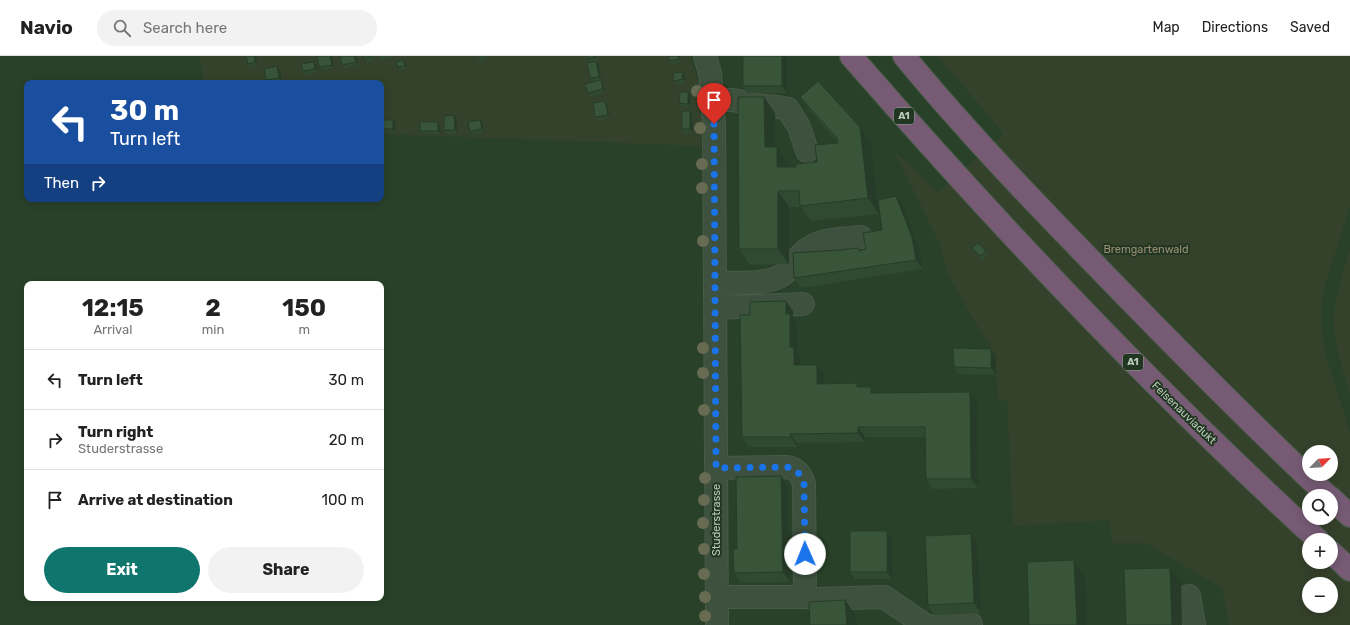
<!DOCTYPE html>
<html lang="en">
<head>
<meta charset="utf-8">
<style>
	:root { --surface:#fff; --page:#f2f2f2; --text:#222; --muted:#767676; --line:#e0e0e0; --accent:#0f766e }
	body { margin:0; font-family:Rubik,sans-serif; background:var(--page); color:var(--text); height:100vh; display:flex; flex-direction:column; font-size:15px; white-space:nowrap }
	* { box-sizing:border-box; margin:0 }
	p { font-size:13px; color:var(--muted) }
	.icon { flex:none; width:22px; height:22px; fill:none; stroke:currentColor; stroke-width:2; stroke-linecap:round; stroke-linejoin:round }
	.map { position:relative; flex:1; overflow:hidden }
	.panel { position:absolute; left:24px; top:225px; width:360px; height:320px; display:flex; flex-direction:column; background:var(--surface); border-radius:8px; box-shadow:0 2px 10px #0003 }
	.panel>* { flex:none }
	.banner { position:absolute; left:24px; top:24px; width:360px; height:122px; border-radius:8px; box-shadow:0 2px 10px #0003; background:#1a4fa0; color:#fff; overflow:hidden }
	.needle { width:26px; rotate:66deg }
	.controls { position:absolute; left:1302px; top:389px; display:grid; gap:8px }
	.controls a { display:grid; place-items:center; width:36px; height:36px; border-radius:50%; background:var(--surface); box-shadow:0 2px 10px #0003; font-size:20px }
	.pin { position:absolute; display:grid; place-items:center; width:34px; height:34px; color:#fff; margin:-41px -17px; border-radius:50% 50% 50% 0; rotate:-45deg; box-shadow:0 0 4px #0007 }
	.pin .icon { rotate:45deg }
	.me { position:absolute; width:44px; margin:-22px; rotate:359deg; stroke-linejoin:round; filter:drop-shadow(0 0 3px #0008) }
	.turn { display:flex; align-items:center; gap:14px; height:84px; padding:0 20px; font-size:18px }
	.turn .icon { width:52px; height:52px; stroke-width:2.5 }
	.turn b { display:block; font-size:28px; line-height:34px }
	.then { display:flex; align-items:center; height:38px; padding:0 20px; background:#0003; gap:8px; font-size:15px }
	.eta { display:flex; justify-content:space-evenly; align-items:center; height:68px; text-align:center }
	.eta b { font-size:24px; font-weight:700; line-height:28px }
	.button { display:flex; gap:8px; margin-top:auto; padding:8px 20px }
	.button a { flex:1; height:46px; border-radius:24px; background:var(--accent); color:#fff; font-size:16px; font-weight:700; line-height:46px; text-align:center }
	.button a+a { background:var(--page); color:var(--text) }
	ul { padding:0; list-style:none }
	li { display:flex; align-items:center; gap:12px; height:60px; padding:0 20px; border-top:1px solid var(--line) }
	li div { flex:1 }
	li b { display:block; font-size:15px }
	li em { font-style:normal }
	header { display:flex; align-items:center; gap:24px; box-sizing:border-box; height:56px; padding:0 20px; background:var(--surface); border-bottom:1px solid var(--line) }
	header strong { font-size:19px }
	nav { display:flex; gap:22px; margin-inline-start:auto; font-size:14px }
	.search { width:280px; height:36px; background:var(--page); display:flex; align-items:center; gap:10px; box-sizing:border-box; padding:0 14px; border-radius:22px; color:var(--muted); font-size:15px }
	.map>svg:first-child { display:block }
</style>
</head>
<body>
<header>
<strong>Navio</strong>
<div class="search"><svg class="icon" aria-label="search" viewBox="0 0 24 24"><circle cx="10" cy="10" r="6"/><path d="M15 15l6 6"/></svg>Search here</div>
<nav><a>Map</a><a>Directions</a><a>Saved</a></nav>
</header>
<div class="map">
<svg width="1350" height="569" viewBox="0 0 1350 569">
	<rect width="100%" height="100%" fill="#294129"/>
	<path fill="#35422b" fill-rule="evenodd" d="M199 0H689C703 27 701 60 705 90L381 78V27H204Z
		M937 0H1350V150L1326 225 1321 249V270L1326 299 1350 376V569H1229L1222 532 1145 487H1112L1110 464 1013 470 1007 344 997 343 996 300 966 251 947 217 940 188 893 93 938 137 1003 78 987 57ZM1309 396H1331V418H1309ZM1309 440H1331V462H1309ZM1309 484H1331V506H1309ZM1309 528H1331V550H1309Z
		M1350 193V339C1343 317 1336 294 1334 272 1333 245 1343 218 1350 193Z"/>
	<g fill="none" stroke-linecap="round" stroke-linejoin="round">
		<defs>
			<path id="minor" d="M705 0 710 17 714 68 717 569
				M713 44H733L756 49 778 51 788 53 799 71 807 95
				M715 227C734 226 762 229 779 221 791 215 794 205 803 197 818 182 842 183 861 181
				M715 252 803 248
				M716 412 786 411C796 412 801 418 804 428L805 541
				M1189 540 1194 569
				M717 541H805L817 543 884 541 925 569
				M938 569 971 568"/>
			<path id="highway" d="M851 0C998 169 1152 332 1318 484
				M904 0C969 79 1041 153 1112 226 1183 299 1254 371 1328 440
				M1331 442 1350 460
				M1331 496 1350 514"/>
		</defs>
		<use href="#minor" stroke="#475b47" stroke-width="24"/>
		<use href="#highway" stroke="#485c48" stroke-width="24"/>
		<use href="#minor" stroke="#3d513e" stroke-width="22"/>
		<use href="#highway" stroke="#775b75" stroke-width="22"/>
	</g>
	<g fill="#676b52">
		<circle cx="697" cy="35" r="6"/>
		<circle cx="700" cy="72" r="6"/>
		<circle cx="702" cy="108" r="6"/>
		<circle cx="702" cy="132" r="6"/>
		<circle cx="703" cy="185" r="6"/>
		<circle cx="703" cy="292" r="6"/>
		<circle cx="703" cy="317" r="6"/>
		<circle cx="704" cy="354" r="6"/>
		<circle cx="705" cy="422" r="6"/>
		<circle cx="704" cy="444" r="6"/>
		<circle cx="703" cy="467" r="6"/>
		<circle cx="704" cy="493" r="6"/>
		<circle cx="704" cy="518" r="6"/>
		<circle cx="705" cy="541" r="6"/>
		<circle cx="705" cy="560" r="6"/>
	</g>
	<path fill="#304931" d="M246 0H256L258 10 250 12 248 8Z
		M332 0 334 12 322 14 319 11Z
		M340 0H356L358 9 344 12 342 9Z
		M363 0H372L374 4 367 7Z
		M379 0H392V2L381 4Z
		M477 0H486L487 3 480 5Z
		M597 0 598 5H596L599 9 601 24 603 28 605 37 590 41 588 37 599 25 592 26 590 22V6L588 3Z
		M680 0 682 6 672 9 669 5Z
		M743 0H787V37H747L743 30Z
		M314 6 316 9 318 16 305 19 303 15Z
		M406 8 407 13 400 15 398 11Z
		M280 14 282 25 274 27H268L266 24Z
		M682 16 684 19 686 27 676 29 674 25Z
		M691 40 690 51H682L679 47Z
		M800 41 871 87 879 158 811 165 801 151H789V208L750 209 739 193 775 57 776 91H777L788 107V111H796L817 106 838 87 837 86 811 56Z
		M605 45 607 49 610 62 598 64 595 61Z
		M692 58 693 77H684L682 73Z
		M457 63V77L447 78 444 74Z
		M480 64 482 67 484 76 473 79 470 75Z
		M438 66 440 70 441 78H423L420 75Z
		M396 67 395 77H386L383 73Z
		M896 140 903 150 918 190 923 213 801 232 794 222 861 194 866 193 882 174Z
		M972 192 986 195 988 198 982 204Z
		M793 255V263L797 268V296L800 301 801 309 824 319V328L860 331H871L876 337 970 336 977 346 978 432 932 433 926 423 925 381H865V386L797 387V391H749L742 381 750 259Z
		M991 293 996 300V319L958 318 954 311Z
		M788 430 790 526 741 527 734 517 737 493Z
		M887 475 892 482V523H855L850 516Z
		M978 488 981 557 934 559 928 549Z"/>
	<path fill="#273c28" d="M254 0H256L258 10 255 6Z
		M330 0H332L334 12 332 9Z
		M354 0H356L358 9 356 6Z
		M678 0H680L682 6 679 3Z
		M782 0H787V37L782 30Z
		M403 4 406 8 407 13 405 10Z
		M596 5 599 9 601 24 599 21Z
		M314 6 316 9 318 16 315 13Z
		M277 10 280 14 282 25 279 22Z
		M682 16 684 19 686 27 683 23Z
		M601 24 603 28 605 37 603 33Z
		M688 36 691 40 690 51 688 48Z
		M764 41 775 57 776 107 765 91Z
		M605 45 607 49 610 62 608 59Z
		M690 55 692 58 693 77 690 73Z
		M454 59 457 63V77L455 74Z
		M393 64 396 67 395 77 393 73Z
		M480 64 482 67 484 76 482 73Z
		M438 66 440 70 441 78 438 75Z
		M860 71 871 87 879 158 868 142Z
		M777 91 788 107V126L777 111Z
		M778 135 789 151V208L778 193Z
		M896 140 903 150 918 190 923 213 916 204Z
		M786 245 793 255V263L797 268V296L800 301 801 319 794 309 790 291 786 258Z
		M991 293 996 300V319L991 312Z
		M817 309 824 319V338L817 328Z
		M871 331 878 341 871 337Z
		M970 336 977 346 978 432 971 423Z
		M858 371 865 381V386L858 377Z
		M790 378 797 387V391L791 381Z
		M781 420 788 430 790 526 783 516Z
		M887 475 892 482V523L887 516Z
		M971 478 978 488 981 557 974 547Z
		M1074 504 1085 520 1087 569H1077Z
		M1170 512 1181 527 1182 569H1172Z
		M845 544 856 560 857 569H847Z"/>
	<path fill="#385539" stroke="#273c28" d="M246 0H254L255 6 248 8Z
		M317 0H330L332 9 319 11Z
		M340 0H354L356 6 342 9Z
		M363 0H371V1L364 3Z
		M588 0H595L596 1 588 3Z
		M668 0H678L679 3 669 5Z
		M743 0H782V30H743Z
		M403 4 405 10 398 11 396 6Z
		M596 5 599 21 590 22 587 7Z
		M314 6 315 13 303 15 301 8Z
		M277 10 279 22 266 24 264 13Z
		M682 16 683 23 674 25 673 17Z
		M601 24 603 33 588 37 585 28Z
		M818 25 860 71 868 142 800 150 799 135H778V193H739L738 41H764L765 91H777V111H796V108L817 106 815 89 838 87 837 82 800 41Z
		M680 36H688V48L679 47Z
		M605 45 608 59 595 61 593 47Z
		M682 55H690V73H682Z
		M454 59 455 74H444V60Z
		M383 64H393V73H383Z
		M480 64 482 73 470 75 468 66Z
		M420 66H438V75H420Z
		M896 140 912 181 916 204 794 222 793 197 840 194 859 192V195L866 193 863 177 882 174 878 144Z
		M978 187 986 195 980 200 972 192Z
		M786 245V258H790V291H794V309H817V328L857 327V331H871V337L970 336 971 423H926L925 371H858V377L790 378 791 381H742L740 259H750V246Z
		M953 292 991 293V312L954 311Z
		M781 420 783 516 734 517 733 493H737L736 421Z
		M850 475H887V516H850Z
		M971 478 974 547 928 549 925 480Z
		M1074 504 1077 569H1029L1027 506Z
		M1170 512 1172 569H1126L1124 513Z
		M845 544 847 569H810L809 546Z"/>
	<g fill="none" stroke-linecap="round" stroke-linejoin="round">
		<path stroke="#1a73e8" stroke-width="7" stroke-dasharray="0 12.6" d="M714 68 716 412 786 411C796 412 801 418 804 428L805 498"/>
	</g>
	<g text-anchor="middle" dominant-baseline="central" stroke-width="4" stroke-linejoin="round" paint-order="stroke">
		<g fill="#223722" stroke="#8c9f8d" stroke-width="1">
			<rect x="894" y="52" width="20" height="16" rx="3"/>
			<rect x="1123" y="298" width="20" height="16" rx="3"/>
		</g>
		<g font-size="10" font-weight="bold" fill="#bacbbb">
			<text x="904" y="60">A1</text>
			<text x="1133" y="306">A1</text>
		</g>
		<g font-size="11" fill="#9a8d73" stroke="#223722">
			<text x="1146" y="193">Bremgartenwald</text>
		</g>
		<g font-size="11" fill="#bacbbb" stroke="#223722">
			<text transform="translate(1184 357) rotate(44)">Felsenauviadukt</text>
			<text transform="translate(716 464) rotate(-90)">Studerstrasse</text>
		</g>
	</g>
</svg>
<div class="controls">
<a><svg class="needle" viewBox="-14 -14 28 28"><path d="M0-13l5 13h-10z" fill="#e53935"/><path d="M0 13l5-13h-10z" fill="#767676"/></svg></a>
<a><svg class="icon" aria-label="search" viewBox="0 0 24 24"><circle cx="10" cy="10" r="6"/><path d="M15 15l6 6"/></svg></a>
<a>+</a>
<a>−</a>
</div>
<div class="pin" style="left:714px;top:68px;background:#d93025"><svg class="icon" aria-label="arrive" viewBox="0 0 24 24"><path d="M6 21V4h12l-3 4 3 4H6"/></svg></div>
<svg class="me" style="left:805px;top:498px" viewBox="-20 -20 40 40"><circle r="19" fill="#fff"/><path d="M0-13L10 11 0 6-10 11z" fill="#1a73e8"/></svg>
<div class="banner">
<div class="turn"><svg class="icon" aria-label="left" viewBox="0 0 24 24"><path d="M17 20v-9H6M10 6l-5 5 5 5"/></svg><div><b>30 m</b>Turn left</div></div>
<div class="then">Then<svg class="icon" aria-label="right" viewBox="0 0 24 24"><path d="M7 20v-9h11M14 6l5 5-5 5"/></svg></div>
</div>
<section class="panel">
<div class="eta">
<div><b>12:15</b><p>Arrival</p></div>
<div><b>2</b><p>min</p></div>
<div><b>150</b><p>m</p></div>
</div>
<ul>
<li><svg class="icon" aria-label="left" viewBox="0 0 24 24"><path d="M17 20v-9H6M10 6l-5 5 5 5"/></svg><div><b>Turn left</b></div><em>30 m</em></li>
<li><svg class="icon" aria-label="right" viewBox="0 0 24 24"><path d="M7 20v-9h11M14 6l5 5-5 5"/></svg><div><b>Turn right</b><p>Studerstrasse</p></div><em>20 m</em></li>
<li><svg class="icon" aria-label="arrive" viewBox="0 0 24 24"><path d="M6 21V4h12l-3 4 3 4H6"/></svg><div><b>Arrive at destination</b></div><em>100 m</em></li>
</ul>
<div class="button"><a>Exit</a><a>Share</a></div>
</section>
</div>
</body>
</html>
